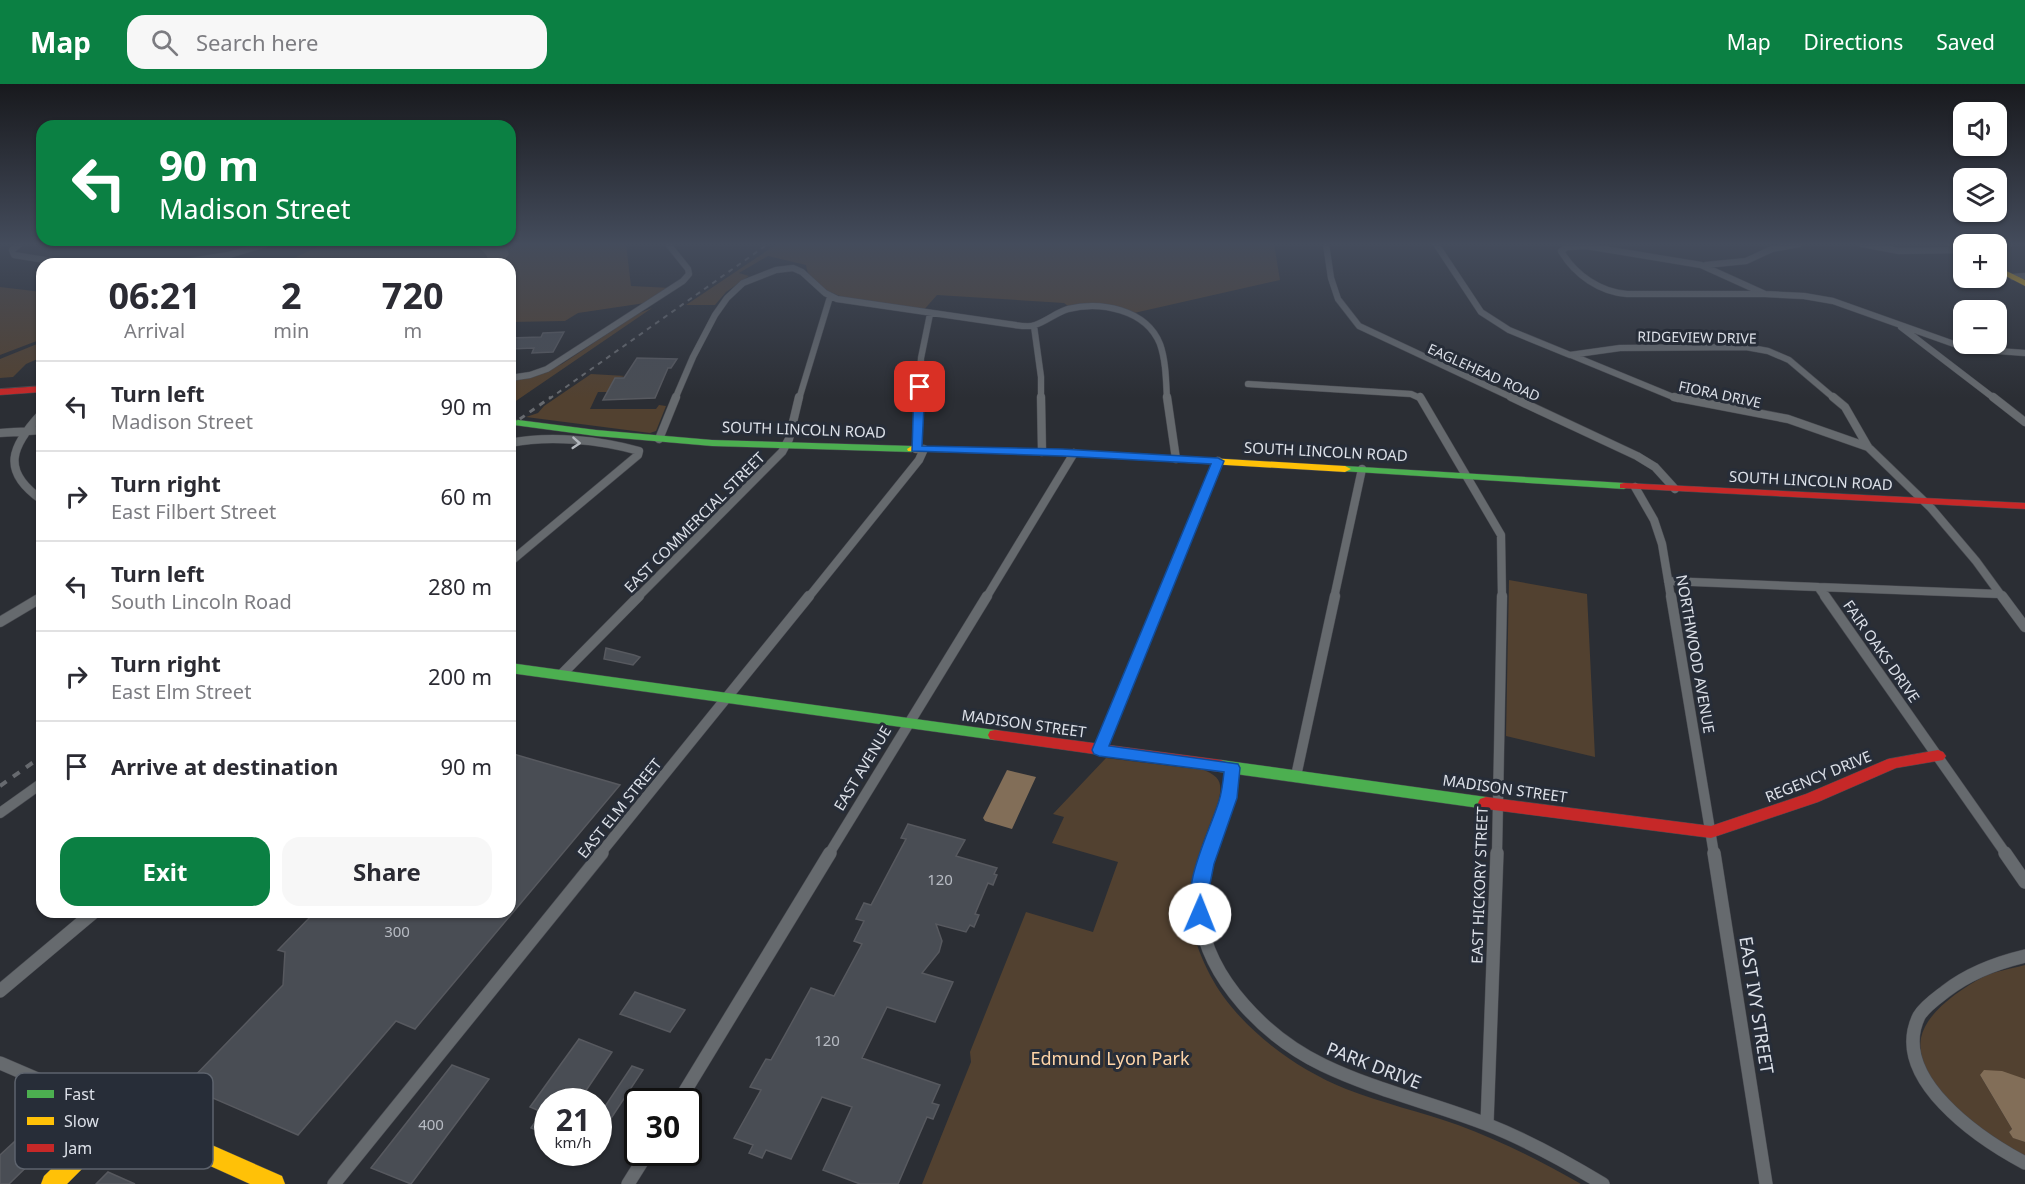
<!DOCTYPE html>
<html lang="en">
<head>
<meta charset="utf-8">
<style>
	:root { --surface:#fff; --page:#f7f7f7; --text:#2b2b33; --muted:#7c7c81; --line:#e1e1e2; --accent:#0b8043 }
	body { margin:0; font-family:"Noto Sans",sans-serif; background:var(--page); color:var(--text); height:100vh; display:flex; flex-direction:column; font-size:22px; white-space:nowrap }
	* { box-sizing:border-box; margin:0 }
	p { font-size:20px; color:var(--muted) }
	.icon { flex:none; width:33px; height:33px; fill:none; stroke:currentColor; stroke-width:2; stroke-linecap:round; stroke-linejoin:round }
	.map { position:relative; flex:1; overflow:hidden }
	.panel { position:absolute; left:36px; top:174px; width:480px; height:660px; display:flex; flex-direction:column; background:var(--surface); border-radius:18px; box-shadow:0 2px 4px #0004 }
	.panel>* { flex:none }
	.hud { position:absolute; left:36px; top:36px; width:480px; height:126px; border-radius:18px; box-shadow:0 2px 4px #0004; background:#0b8043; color:#fff; overflow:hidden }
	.buttons { position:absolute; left:1953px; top:18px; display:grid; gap:12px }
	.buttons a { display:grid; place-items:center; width:54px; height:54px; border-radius:12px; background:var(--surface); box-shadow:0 2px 4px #0004; font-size:30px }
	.speed { position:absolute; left:534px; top:1004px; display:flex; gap:12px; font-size:30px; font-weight:700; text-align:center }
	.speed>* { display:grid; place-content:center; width:78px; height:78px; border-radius:50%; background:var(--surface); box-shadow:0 2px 4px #0004; line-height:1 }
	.speed small { font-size:15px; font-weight:400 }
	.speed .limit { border:3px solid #111; border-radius:9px; background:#fff; color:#111 }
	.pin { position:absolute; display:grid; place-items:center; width:51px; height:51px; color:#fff; margin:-26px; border-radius:12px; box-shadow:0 3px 9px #0006 }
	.me { position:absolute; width:66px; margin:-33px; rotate:1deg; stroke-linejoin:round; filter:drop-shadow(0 0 4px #0008) }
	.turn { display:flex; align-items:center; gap:21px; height:126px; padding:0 24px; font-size:27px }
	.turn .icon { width:78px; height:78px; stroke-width:2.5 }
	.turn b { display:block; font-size:42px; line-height:51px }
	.eta { display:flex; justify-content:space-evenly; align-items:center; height:102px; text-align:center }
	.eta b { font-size:36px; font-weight:700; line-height:42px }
	.cta { display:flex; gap:12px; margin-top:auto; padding:12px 24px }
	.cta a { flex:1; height:69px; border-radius:18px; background:var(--accent); color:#fff; font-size:24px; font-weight:700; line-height:69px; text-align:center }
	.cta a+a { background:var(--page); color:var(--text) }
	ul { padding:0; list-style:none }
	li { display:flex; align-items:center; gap:18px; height:90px; padding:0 24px; border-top:2px solid var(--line) }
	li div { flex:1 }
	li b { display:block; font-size:22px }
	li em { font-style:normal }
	header { display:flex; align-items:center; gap:36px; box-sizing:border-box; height:84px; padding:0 30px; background:var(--accent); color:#fff }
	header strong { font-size:28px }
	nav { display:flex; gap:33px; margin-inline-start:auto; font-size:21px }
	.search { width:420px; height:54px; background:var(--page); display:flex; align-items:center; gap:15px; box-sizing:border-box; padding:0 21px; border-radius:18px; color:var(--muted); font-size:22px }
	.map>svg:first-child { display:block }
</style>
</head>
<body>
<header>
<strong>Map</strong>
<div class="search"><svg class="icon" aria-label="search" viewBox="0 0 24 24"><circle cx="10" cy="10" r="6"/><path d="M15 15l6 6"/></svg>Search here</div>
<nav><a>Map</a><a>Directions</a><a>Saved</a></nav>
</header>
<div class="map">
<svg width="2025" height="1100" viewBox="0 0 2025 1100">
	<rect width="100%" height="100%" fill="#2b2e34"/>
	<path fill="#524130" d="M324 160H626L631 202 671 204 645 219 578 229 565 237 510 238V180H281Z
		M777 160H1274L1280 196 1134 229 1100 219H1083L1068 222 1064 219 937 211 922 228C893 223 810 218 806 181L768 172 739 189 749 192 726 208 715 221H686Z
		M0 203 42 208V255L0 271Z
		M652 224 510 321V297L533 293 562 280 637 230Z
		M42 258V273L26 280 13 293 0 294V275Z
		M591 290 626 292 615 294 607 308H598L590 325H656L659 321 666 322 656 347 650 349 526 333 538 329 544 322Z
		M1509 496 1587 510 1595 673 1506 652Z
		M1106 674 1204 686C1211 689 1219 693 1220 701 1222 713 1214 729 1210 740 1200 767 1190 791 1190 819 1190 852 1205 886 1223 912 1253 953 1299 986 1346 1005 1382 1019 1421 1028 1458 1041 1501 1057 1541 1077 1581 1100H922L971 978 970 968 1026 828 1093 848 1118 778 1052 759 1064 733 1053 730Z
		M2025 881V995L1980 991 2012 1045 2009 1048 2014 1054 2025 1058V1072C2014 1066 2002 1062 1993 1055 1966 1036 1914 991 1921 954 1926 928 1960 906 1981 894 1995 887 2010 885 2025 881Z"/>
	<path fill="#826e58" d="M457 160H496L506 163 509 170 502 180H487L489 178C484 160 472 163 457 160Z
		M1007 686 1036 693 1012 745 985 737 983 734Z
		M1984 986 2002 987 2025 995V1058L2013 1054 2009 1048 2012 1045 1980 991Z"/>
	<path fill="#494d54" stroke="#57595f" stroke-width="1.5" d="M564 248 553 268 532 269 534 264 510 265V254L541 253 543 249Z
		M637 274 677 275 671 284H668L655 314 603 316 615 294H624Z
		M606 564 634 571 640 573 633 581 604 575Z
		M510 669 620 701 415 945 396 937 298 1051 185 1002 283 901 285 868 278 866 315 828H510Z
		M908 740 965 756 956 772 997 784 994 790 997 791 993 801 988 799 975 830 979 831 974 843 970 841 966 848 936 840 942 857 939 868 922 889 953 898 935 938 887 923 862 974 940 1001 932 1019 939 1021 933 1035 927 1033 898 1100H860L823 1086 852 1023 822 1013 791 1075 766 1066 762 1074 749 1069 753 1061 734 1054 761 1006 750 1003 766 975 771 976 811 904 834 912 862 860 854 857 864 837 856 835 864 819 871 821 906 755 901 754Z
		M635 908 685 926 670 948 620 930Z
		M579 955 612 968 579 1017H548V1051L531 1044 542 1028 530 1023Z
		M452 981 489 995 411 1100 371 1084Z
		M632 982 643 986 598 1054V1026L602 1027Z
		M25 1048 50 1060 9 1100H0V1071Z
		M108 1088 135 1100H96Z"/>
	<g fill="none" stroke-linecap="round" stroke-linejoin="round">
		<defs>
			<path id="street-far3" d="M20 160 12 166 14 171 70 180
				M1326 160 1331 194 1338 215 1359 242 1515 315
				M1436 160 1481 228 1509 246 1570 271 1620 264 1746 263 1768 267 1789 276 1835 315
				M1862 160 1899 167 1963 166
				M1586 162 1701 181 1765 210H1627C1600 208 1575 191 1561 167L1567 163Z
				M171 180 229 171 266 160
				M1706 181 1746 177 1772 165 1799 160
				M2013 193 2025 192
				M1765 210 1804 212 1833 217 1954 260 1984 266 2025 269
				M1034 242 1041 293V315
				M1901 243 1995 315
				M1571 271 1678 315
				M510 294 530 291 547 285 683 197 689 190 688 185 668 160
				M1248 300 1411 310 1422 315
				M675 315 693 273 715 231 727 214 743 199 776 186 793 184 802 188 825 209 837 215 1008 240C1016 241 1028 244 1035 241 1047 237 1057 228 1068 225 1100 217 1146 225 1160 260 1166 277 1166 297 1167 315
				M799 315 830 213
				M919 315 921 274 930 230"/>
			<path id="street-far2" d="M1041 313 1042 368
				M1167 313 1176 375
				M1420 313 1501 451 1502 514
				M1511 313 1637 372 1655 383 1675 405
				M1674 313 1788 335 1868 363
				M1833 313 1845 323 1868 363 1931 424 1976 477 2003 514
				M1993 313 2025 338
				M42 329C11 362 0 387 42 416
				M0 349 42 346
				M659 355 676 313
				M510 359C550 351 600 356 639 367L638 371 510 478
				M916 365 919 313
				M1635 403 1654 436 1662 460 1671 514
				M1668 497 1818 503
				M637 514 782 368 789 355 799 313
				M808 514 919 376 924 365
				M986 514 1074 369
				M1162 514 1218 377
				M1334 514 1362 385
				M1826 514 1818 503 1999 510"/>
			<path id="street-far1" d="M1671 512 1714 770
				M1825 512 2006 770
				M2002 512 2025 543
				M0 538 42 513
				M561 591 639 512
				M1099 666 1162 512
				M1296 692 1335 512
				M0 729 42 699
				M600 770 809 512
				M829 770 987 512
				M1208 770 1225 721 1232 684
				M1497 770 1502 512"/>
			<path id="street" d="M1209 769C1203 789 1198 811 1200 832 1208 896 1267 954 1323 981 1375 1006 1432 1019 1486 1040 1527 1056 1565 1077 1603 1100
				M1714 769 1766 1100
				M2005 769 2025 798
				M2025 872C1996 879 1969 889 1946 907 1937 914 1925 922 1919 932 1889 994 1980 1055 2025 1079
				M0 907 94 828
				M0 979 121 1031
				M679 1017 830 769
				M1487 1040 1497 769
				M334 1100 602 769
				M628 1100 648 1068"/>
			<path id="fast" d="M518 336 596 346 712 356 912 362 917 365 912 368 712 362 596 352 514 341V337Z
				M1345 382 1624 399 1630 402 1624 405 1341 387 1339 385Z
				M510 579 995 646 1000 647 1002 651 1000 655 995 656 510 589Z
				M1221 676 1486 713 1492 715 1494 719 1492 723 1486 725 1221 688 1216 686 1213 682 1216 678Z"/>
			<path id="slow" d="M1946 160H1955L1964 164V169Z
				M1996 182 2025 196V202L1996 187Z
				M912 362 1074 366 1345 382 1351 385 1345 388 1074 372 908 367 907 365Z
				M121 1021 282 1092 285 1100H250L124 1043 67 1100H41L44 1092 114 1024Z"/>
			<path id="jam" d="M42 302V308L0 311V305Z
				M1624 399 2025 419V425L1620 404V400Z
				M995 646 1221 676 1226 678 1229 682 1226 686 1221 688 995 656 990 655 988 651 990 647Z
				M1938 666 1943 668 1946 672 1943 676 1896 684 1818 718 1711 754 1486 725 1480 723 1478 719 1480 715 1486 713 1711 742 1806 710 1888 675Z"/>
		</defs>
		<use href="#street-far3" stroke="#494b51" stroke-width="7"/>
		<use href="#street-far2" stroke="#494b51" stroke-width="9"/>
		<use href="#street-far1" stroke="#494b51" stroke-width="11"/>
		<use href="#street" stroke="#494b51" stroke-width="14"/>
		<use href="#fast" stroke="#494b51" stroke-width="1"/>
		<use href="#slow" stroke="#494b51" stroke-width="1"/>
		<use href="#jam" stroke="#494b51" stroke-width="1"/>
		<use href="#street-far3" stroke="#666a6e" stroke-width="6"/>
		<use href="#street-far2" stroke="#666a6e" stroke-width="8"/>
		<use href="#street-far1" stroke="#666a6e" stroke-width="10"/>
		<use href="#street" stroke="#666a6e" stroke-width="13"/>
		<use href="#fast" fill="#4caf50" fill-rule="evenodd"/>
		<use href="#slow" fill="#ffc107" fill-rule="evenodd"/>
		<use href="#jam" fill="#c62828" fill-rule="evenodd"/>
		<path stroke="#676a6f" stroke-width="2" stroke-dasharray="5 5" stroke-linecap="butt" d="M549 315 768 160"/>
		<path stroke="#676a6f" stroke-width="3" stroke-dasharray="6 6" stroke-linecap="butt" d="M510 342 551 313"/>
		<path stroke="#676a6f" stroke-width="4" stroke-dasharray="8 8" stroke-linecap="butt" d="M0 702 42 672"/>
	</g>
	<defs><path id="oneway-chevron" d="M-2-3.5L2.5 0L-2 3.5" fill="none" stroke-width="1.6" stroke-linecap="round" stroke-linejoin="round" transform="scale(1.5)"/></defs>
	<use stroke="#b3b7bd" href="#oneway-chevron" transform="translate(576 359) rotate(4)"/>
	<linearGradient id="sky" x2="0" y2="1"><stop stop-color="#18191d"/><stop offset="0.51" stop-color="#444c5c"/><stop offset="1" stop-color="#444c5c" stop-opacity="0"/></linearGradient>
	<rect width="2025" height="314" fill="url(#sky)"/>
	<path fill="#1a73e8" stroke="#114b97" stroke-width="1.5" d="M920 300 925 303 922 362 1062 365 1218 374 1224 377 1109 662 1238 680 1240 684 1237 714 1214 780 1209 805V830L1207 835 1200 838 1194 835C1179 805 1210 747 1219 717 1222 708 1223 698 1224 688L1099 672 1094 670 1092 666 1211 380 1062 372 912 367 914 303Z"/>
	<g text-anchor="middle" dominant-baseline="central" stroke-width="6" stroke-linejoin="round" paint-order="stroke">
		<g font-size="14" fill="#dce0e8" stroke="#272d38">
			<text transform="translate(1697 253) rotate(1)">RIDGEVIEW DRIVE</text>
			<text transform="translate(1484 288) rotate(24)">EAGLEHEAD ROAD</text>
			<text transform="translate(1720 310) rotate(12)">FIORA DRIVE</text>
		</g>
		<g font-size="15" fill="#dce0e8" stroke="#272d38">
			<text transform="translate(804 345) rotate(2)">SOUTH LINCOLN ROAD</text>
			<text transform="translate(1326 367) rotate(3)">SOUTH LINCOLN ROAD</text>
			<text transform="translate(1811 396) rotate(3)">SOUTH LINCOLN ROAD</text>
			<text transform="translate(694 438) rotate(-45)">EAST COMMERCIAL STREET</text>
			<text transform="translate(1882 567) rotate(55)">FAIR OAKS DRIVE</text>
			<text transform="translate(1696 570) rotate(80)">NORTHWOOD AVENUE</text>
			<text transform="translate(1024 639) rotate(8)">MADISON STREET</text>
			<text transform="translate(862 684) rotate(-59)">EAST AVENUE</text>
			<text transform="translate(1818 692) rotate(-22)">REGENCY DRIVE</text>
			<text transform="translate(1505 704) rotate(8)">MADISON STREET</text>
			<text transform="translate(619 724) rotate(-51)">EAST ELM STREET</text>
			<text transform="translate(1479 801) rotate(-88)">EAST HICKORY STREET</text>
		</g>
		<g font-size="15" fill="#b7bbc3">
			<text x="940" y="795">120</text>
			<text x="397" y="847">300</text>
			<text x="827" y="956">120</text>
			<text x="431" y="1040">400</text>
		</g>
		<g font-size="18" fill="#dce0e8" stroke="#272d38">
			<text transform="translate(1757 921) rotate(81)">EAST IVY STREET</text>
			<text transform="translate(1374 981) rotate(21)">PARK DRIVE</text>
		</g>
		<g font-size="18" fill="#ffd5a8" stroke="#272d38">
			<text x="1110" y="974">Edmund Lyon Park</text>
		</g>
	</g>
	<rect x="15" y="989" width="198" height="96" rx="9" fill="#272d38" stroke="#5d636d" stroke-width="1.5"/>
	<rect x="27" y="1006" width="27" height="8" fill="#4caf50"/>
	<rect x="27" y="1033" width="27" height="8" fill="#ffc107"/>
	<rect x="27" y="1060" width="27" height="8" fill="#c62828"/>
	<g font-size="16" fill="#dce0e8">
		<text x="64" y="1016">Fast</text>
		<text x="64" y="1043">Slow</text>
		<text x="64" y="1070">Jam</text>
	</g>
</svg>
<div class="buttons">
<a><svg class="icon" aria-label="sound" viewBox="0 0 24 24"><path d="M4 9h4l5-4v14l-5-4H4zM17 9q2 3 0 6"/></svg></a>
<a><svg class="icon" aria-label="layers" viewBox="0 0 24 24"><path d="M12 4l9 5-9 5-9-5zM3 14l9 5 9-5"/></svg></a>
<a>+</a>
<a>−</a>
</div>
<div class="speed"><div>21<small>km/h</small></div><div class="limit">30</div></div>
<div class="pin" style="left:920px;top:303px;background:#d93025"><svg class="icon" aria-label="arrive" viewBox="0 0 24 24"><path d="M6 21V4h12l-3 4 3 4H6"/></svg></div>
<svg class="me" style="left:1200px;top:830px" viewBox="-20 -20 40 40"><circle r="19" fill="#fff"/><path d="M0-13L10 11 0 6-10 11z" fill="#1a73e8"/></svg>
<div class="hud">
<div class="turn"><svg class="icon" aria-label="left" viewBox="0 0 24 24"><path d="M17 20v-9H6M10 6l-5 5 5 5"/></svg><div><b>90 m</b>Madison Street</div></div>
</div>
<section class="panel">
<div class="eta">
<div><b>06:21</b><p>Arrival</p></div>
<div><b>2</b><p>min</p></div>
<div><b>720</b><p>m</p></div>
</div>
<ul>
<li><svg class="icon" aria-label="left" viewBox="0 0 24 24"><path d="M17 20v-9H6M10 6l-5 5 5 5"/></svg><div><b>Turn left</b><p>Madison Street</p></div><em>90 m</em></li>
<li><svg class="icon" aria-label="right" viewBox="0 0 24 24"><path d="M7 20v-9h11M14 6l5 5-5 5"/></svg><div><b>Turn right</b><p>East Filbert Street</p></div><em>60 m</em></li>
<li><svg class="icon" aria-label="left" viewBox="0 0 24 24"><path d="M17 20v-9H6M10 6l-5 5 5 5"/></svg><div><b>Turn left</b><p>South Lincoln Road</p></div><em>280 m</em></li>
<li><svg class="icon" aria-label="right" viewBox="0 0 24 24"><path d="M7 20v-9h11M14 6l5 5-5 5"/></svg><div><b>Turn right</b><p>East Elm Street</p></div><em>200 m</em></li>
<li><svg class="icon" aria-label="arrive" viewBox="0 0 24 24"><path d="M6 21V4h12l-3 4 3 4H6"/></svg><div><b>Arrive at destination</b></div><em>90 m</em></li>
</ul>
<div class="cta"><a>Exit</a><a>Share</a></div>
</section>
</div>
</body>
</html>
